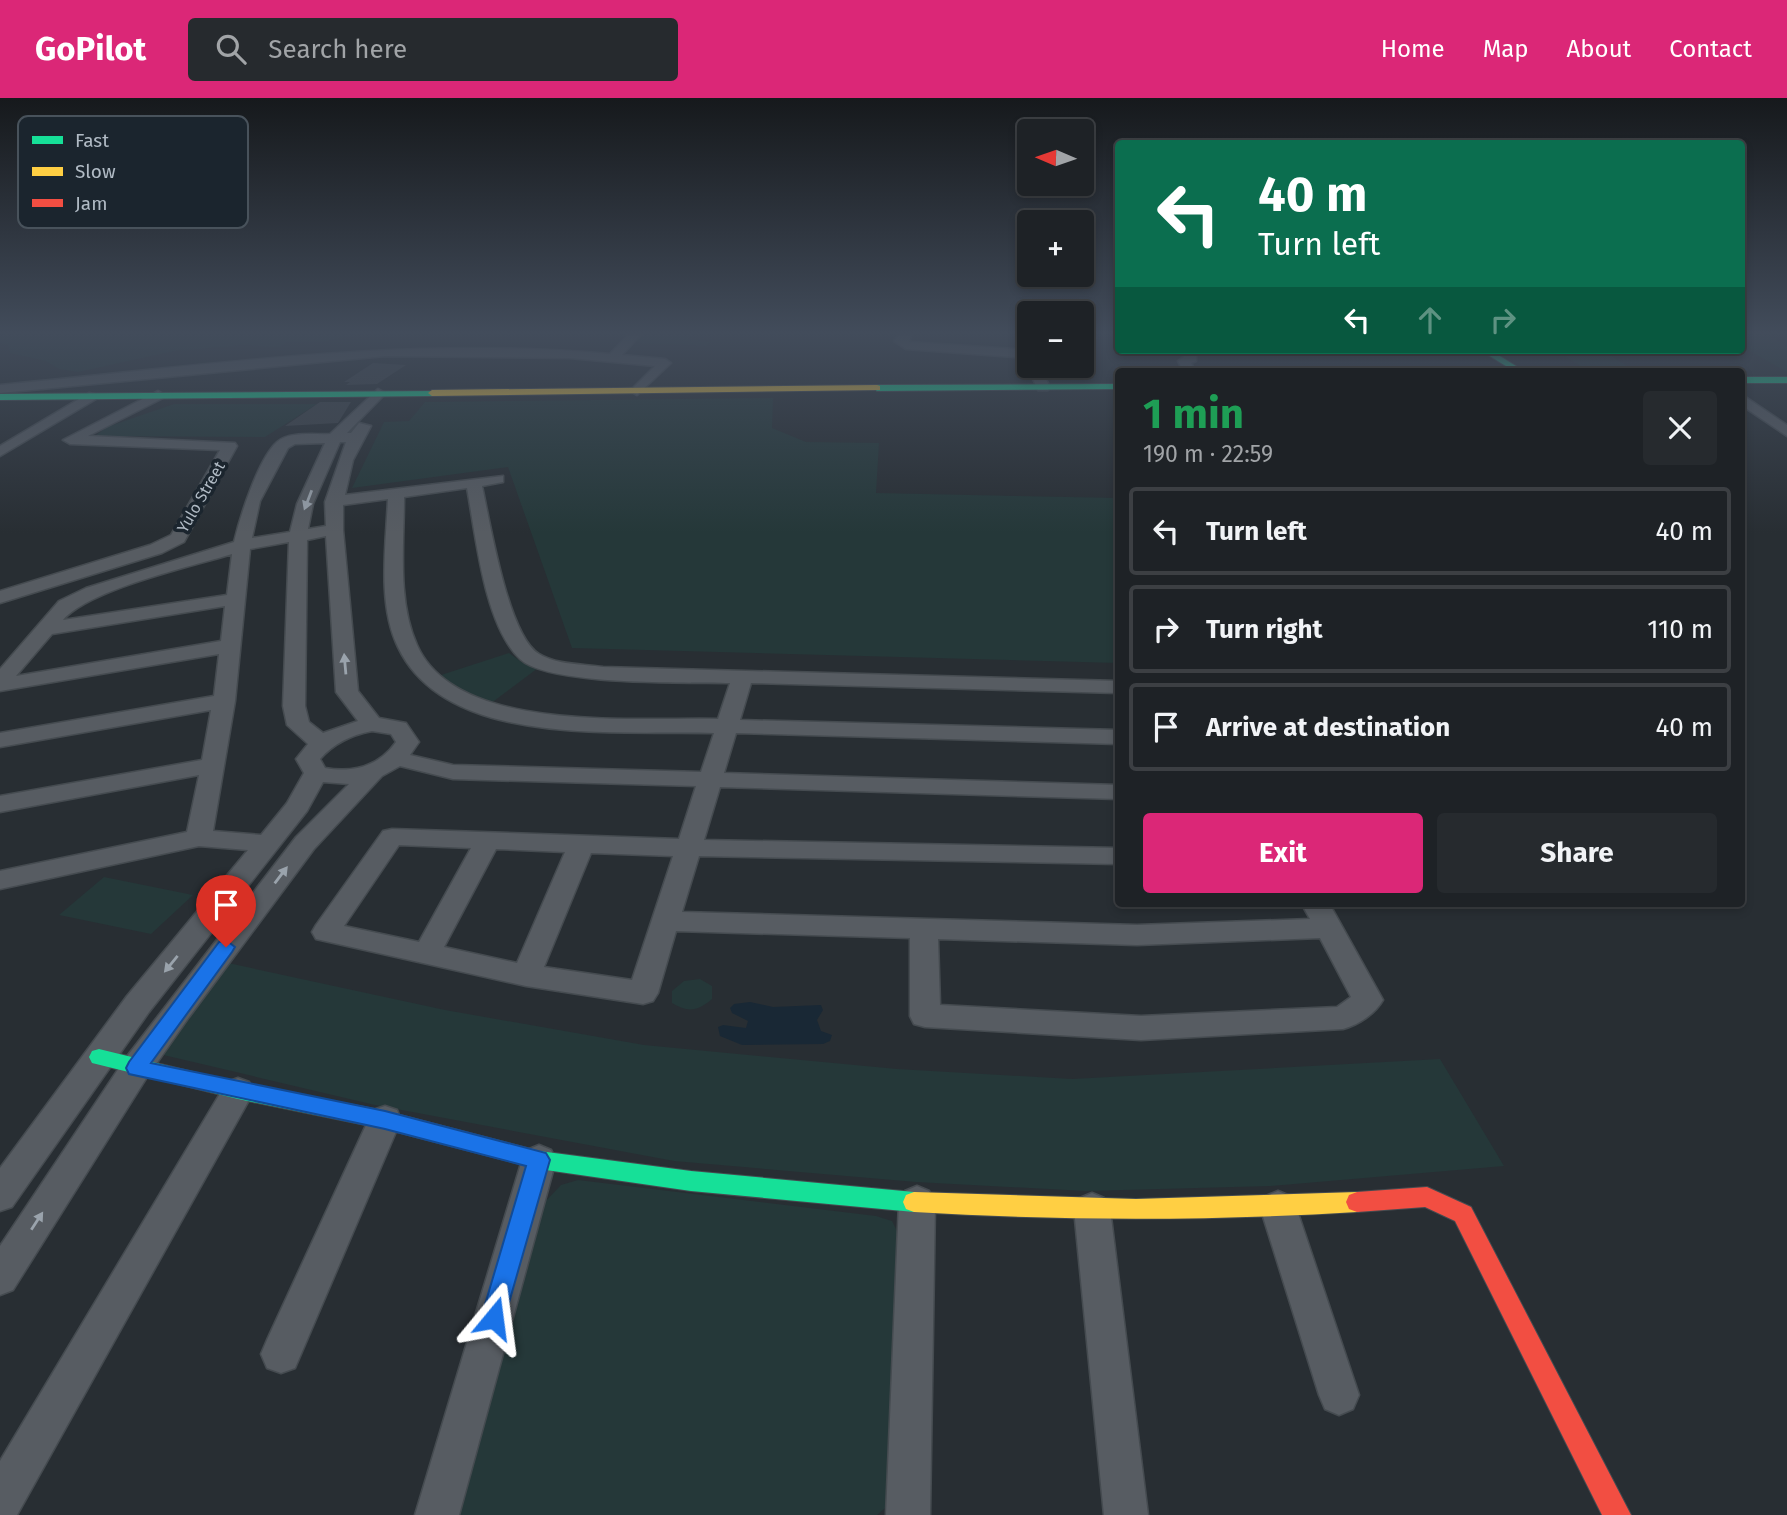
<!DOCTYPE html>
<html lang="en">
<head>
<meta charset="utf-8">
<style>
	:root { --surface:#1e2226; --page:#262a2e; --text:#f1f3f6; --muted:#a1a4a7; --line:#3c3f43; --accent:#db2777 }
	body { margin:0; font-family:"Fira Sans",sans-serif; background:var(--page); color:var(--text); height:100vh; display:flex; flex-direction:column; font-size:26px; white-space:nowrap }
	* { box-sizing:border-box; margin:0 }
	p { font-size:23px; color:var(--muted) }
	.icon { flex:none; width:38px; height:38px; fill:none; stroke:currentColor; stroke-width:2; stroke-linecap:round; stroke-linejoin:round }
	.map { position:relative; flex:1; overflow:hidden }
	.sheet { position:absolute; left:1115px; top:270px; width:630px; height:539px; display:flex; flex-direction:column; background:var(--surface); border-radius:7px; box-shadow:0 4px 10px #0003,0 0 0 2px var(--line) }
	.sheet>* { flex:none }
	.guide { position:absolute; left:1115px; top:42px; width:630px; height:214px; border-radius:7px; box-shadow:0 4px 10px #0003,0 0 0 2px var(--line); background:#0b6e4f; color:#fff; overflow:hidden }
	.needle { width:46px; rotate:272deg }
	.buttons { position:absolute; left:1017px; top:21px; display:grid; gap:14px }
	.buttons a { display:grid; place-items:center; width:77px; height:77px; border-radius:7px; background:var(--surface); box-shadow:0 4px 10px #0003,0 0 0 2px var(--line); font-size:35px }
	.pin { position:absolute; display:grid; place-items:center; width:60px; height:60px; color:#fff; margin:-72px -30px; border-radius:50% 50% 50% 0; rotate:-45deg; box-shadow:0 0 7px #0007 }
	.pin .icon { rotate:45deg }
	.me { position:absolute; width:77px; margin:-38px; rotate:16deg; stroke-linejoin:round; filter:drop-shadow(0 0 5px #0008) }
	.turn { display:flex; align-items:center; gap:24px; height:147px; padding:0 28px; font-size:32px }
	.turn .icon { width:91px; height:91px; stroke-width:2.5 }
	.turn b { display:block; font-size:49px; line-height:60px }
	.lanes { display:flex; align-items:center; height:66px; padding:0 28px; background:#0003; justify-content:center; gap:35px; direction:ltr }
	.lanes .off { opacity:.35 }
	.round { display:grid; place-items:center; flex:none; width:74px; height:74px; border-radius:7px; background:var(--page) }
	.headline { display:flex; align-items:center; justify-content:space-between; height:119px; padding:0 28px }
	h1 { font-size:42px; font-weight:700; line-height:52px; color:#1e9e55 }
	.button { display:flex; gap:14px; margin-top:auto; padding:14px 28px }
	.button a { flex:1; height:80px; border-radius:7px; background:var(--accent); color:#fff; font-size:28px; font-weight:700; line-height:80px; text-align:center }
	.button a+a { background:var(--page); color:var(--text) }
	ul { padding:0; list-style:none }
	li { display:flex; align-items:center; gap:21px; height:88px; margin:0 14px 10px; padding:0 14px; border:4px solid var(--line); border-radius:7px }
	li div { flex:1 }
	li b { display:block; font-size:26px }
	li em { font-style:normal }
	header { display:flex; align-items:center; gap:42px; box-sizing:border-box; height:98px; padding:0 35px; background:var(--accent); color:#fff }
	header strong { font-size:33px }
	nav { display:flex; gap:38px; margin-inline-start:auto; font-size:24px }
	.search { width:490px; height:63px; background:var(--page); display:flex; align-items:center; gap:18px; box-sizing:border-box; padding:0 24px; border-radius:7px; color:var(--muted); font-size:26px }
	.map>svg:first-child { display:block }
</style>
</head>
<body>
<header>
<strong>GoPilot</strong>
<div class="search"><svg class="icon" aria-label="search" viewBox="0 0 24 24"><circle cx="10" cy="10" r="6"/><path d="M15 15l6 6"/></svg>Search here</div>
<nav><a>Home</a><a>Map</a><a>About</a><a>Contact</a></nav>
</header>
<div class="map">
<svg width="1787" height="1417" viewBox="0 0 1787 1417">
	<rect width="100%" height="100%" fill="#282e33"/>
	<path fill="#253839" d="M0 237H354L321 244H287L280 249 243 247 174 253 78 274 59 271 46 263 10 255 8 246 0 245Z
		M634 237H693L688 241 711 244 706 248 639 245Z
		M1741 237H1767L1787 248V274L1741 248Z
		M1557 253H1603L1635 273H1588Z
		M773 300 772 330 806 344 879 345 876 395 1118 400V565L572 550 508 369 352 390 384 324 409 323 425 304Z
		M174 306H317L265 339 95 338 107 329Z
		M509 555 523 565 538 570 490 606 454 590 438 578Z
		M104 779 193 797 151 836 59 817Z
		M228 865 445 912 644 947 897 971 1072 981 1440 961 1504 1068 1271 1088 1086 1093 916 1084 674 1063 375 1007 155 955Z
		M700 881 712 888V901C698 913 688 915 672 905V893L684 883Z
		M578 1082 876 1118 892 1123 898 1135 891 1405 877 1417H459L543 1106 561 1087Z"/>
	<path fill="#192835" d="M750 904 773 909 821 907 823 912 817 922 821 933 832 937 830 943 823 946 742 947 720 938 718 929 723 927 746 930 748 923 732 915 730 910 734 906Z"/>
	<path fill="#3c4248" d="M373 265 406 267 377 286 346 287 350 284H344Z
		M320 304H351L338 325 285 328Z"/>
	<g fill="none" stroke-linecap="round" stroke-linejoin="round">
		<defs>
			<path id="street" d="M628 237H640L622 257 665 261 671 265 637 297 630 293 655 268 570 260 385 258 0 295V287C202 268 407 237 610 256Z
				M899 237H911L909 244 1029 252V260L906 251 894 243Z
				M1082 237H1094L1096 240 1082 247Z
				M1179 252H1192L1196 257V263L1191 265 1195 273H1183L1178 263 1184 259Z
				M1029 265V268H1039L1050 289 1048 292H1038L1027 268Z
				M378 291 385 295 383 298 347 335H351L359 325 371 328 353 362 345 397 503 378V384L482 388C490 424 508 538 539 556 557 567 583 566 603 569L1118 583V595L751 585 740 622 1118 632V646L736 635 724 675 1118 687V701L720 689 704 742 1118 750V766L699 758 682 814 1137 827 1310 821 1301 805H1329L1383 902C1375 916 1358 927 1343 931L1141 942 925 929 914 926 910 918V840L676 833 658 895 653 903 643 906 526 888 316 841 312 834 316 827 383 733 392 731 679 741 696 688 453 681 400 668 382 678 314 751 189 919 147 979 13 1192 0 1197V1148L125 961 296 739 349 686 323 684 307 713 149 914 12 1109 0 1113V1070L127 898 248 752 199 748 0 791V773L187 734 199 677 0 714V698L202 662 211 612 0 649V635L214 598 219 556 0 593V571L59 503 86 490 234 444C240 419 258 361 277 344 289 333 315 337 330 336ZM340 344H346L325 404 326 428 308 431 313 406ZM325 345 297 406 290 434 252 440 260 403 288 350 295 346ZM467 390C476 438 484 527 520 561 548 588 688 584 730 585L718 621C636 619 456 636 417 547 397 503 404 446 404 399ZM388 401C386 447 377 506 398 549 446 651 618 632 714 635L701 674 453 667 410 657 419 644 406 625 379 620 358 593 343 432V407ZM326 438 336 594 358 623 323 635 309 624 305 608 307 442ZM289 444 283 608 287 627 308 646 296 661 304 675 287 705 261 737 213 733 235 603 250 451ZM232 456 227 497 63 522C90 491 190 469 232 456ZM225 508 221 543 16 578 52 536ZM372 633 391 636 396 644C379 668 354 675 325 670L320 661C334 645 351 637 372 633ZM399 747 471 750 419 844 344 828ZM496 751 565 754 517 865 444 849ZM591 755 673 758 632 882 544 869ZM1320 840 1351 899 1337 909 1141 918 940 907 938 841 1137 847Z
				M158 293 165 297 163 300 88 338 235 345 237 348 184 444 162 455 0 505V493L150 447 171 437 220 352 70 346 63 342Z
				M89 295 101 298 0 358V348Z
				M1741 296 1787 327V338L1741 307Z
				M238 980 249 984 254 993 249 1002 17 1417H0V1363L227 984Z
				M385 1008 397 1012 401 1022 295 1270 281 1275 267 1270 261 1256 267 1242 373 1012Z
				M539 1047 551 1052 556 1062 459 1417H415L522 1062 527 1052Z
				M917 1088 929 1093 935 1104 930 1417H886L899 1104 905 1093Z
				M1278 1093 1290 1098 1296 1109 1359 1297 1353 1311 1339 1317 1325 1311 1319 1297 1260 1109 1266 1098Z
				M1092 1095 1104 1100 1110 1111 1148 1417H1104L1074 1111 1080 1100Z"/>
			<path id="fast" d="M1480 252H1490L1524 273H1514Z
				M1741 279H1787V285H1741Z
				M1118 286V291L877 293 873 290 877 287Z
				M435 293 436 295 432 298 0 302V296Z
				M99 951 238 985 385 1013 539 1053 691 1073 914 1094 922 1097 925 1104 922 1111 914 1114 691 1093 539 1071 385 1031 238 1001 92 965 89 959 92 953Z"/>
			<path id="slow" d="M877 287 880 288V292L432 298 428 295 432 292Z
				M914 1094 1136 1101 1357 1094 1365 1097 1368 1104 1365 1111 1357 1114C1209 1123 1062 1123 914 1114L906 1111 903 1104 906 1097Z"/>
			<path id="jam" d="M1427 1089 1471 1109 1631 1417H1602L1455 1123 1425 1109 1357 1114 1349 1111 1346 1104 1349 1097 1357 1094Z"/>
		</defs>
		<use href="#street" stroke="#454b50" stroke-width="3"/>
		<use href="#fast" stroke="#454b50" stroke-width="2"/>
		<use href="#slow" stroke="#454b50" stroke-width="2"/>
		<use href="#jam" stroke="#454b50" stroke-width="2"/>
		<use href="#street" fill="#575c62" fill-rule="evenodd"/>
		<use href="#fast" fill="#16e098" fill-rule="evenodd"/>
		<use href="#slow" fill="#ffcf43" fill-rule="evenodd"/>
		<use href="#jam" fill="#f24e42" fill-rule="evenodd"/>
	</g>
	<defs><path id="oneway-solid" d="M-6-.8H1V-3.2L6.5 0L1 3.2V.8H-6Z" transform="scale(1.75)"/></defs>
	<g fill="#9aa3ac">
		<use href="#oneway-solid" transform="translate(308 402) rotate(111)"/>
		<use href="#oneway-solid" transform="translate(345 566) rotate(-95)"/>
		<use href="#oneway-solid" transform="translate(281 777) rotate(-53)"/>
		<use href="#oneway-solid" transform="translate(171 866) rotate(129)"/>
		<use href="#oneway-solid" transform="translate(37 1123) rotate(-57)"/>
	</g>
	<linearGradient id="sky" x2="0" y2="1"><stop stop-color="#16191c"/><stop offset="0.54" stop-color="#424c5b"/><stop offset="1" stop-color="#424c5b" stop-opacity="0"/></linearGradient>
	<rect width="1787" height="435" fill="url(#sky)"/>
	<path fill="#1a73e8" stroke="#114b97" stroke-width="2" d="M226 842 235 849 232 854 151 965 385 1013 546 1055 550 1062 502 1229 494 1232 485 1229 481 1220 526 1068 385 1031 129 976 126 970 129 964 219 844Z"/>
	<g text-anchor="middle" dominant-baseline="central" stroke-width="7" stroke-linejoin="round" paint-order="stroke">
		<g font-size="16" fill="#b1bbc5" stroke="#1b252e">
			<text transform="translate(201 399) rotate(-60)">Yulo Street</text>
		</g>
	</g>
	<rect x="18" y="18" width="230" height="112" rx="10" fill="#1b252e" stroke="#48525b" stroke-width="2"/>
	<rect x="32" y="38" width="31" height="8" fill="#16e098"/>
	<rect x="32" y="69" width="31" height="9" fill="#ffcf43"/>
	<rect x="32" y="101" width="31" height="8" fill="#f24e42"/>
	<g font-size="19" fill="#b1bbc5">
		<text x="75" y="49">Fast</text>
		<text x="75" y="80">Slow</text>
		<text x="75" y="112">Jam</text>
	</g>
</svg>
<div class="buttons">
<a><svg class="needle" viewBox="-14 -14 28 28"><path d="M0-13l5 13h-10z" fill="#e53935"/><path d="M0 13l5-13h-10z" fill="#a1a4a7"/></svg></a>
<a>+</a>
<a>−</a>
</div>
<div class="pin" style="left:226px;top:849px;background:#d93025"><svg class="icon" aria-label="arrive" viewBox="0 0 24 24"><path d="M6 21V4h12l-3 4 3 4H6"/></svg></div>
<svg class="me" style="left:494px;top:1220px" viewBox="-20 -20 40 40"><path d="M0-17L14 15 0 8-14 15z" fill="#1a73e8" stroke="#fff" stroke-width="4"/></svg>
<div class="guide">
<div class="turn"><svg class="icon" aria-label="left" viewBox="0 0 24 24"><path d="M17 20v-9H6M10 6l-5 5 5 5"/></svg><div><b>40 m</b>Turn left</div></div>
<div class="lanes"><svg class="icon" aria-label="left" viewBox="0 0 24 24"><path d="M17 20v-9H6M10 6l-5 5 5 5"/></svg><svg class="icon off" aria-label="ahead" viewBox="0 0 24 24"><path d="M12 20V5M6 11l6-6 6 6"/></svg><svg class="icon off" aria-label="right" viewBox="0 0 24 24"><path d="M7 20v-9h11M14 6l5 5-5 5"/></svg></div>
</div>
<section class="sheet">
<div class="headline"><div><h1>1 min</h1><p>190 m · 22:59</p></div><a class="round"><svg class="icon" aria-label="close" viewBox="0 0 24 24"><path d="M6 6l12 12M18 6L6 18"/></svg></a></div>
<ul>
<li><svg class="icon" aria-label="left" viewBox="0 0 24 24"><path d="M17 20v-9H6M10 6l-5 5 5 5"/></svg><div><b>Turn left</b></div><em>40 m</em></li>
<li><svg class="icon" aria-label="right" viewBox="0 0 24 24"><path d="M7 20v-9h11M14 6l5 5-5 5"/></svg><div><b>Turn right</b></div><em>110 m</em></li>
<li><svg class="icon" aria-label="arrive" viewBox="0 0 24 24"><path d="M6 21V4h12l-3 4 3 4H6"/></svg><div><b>Arrive at destination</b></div><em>40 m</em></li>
</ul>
<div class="button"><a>Exit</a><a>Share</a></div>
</section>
</div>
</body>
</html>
